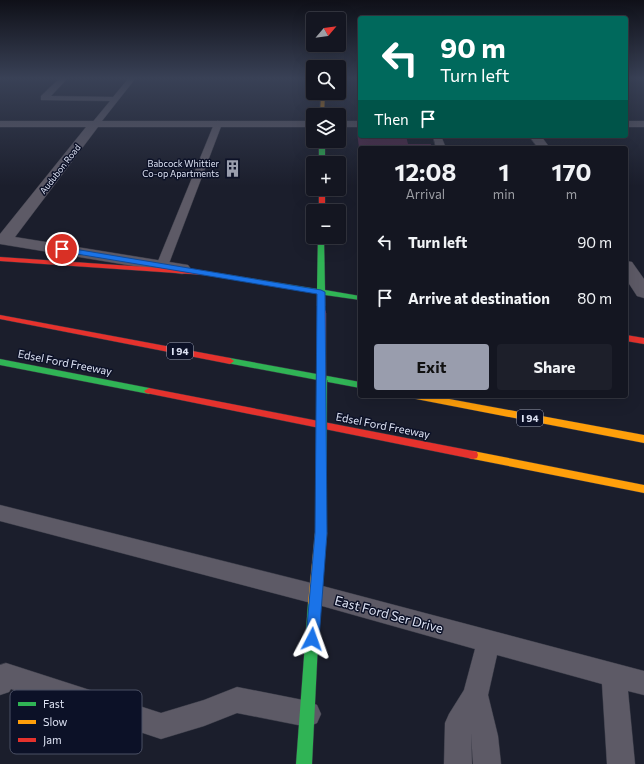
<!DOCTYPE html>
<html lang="en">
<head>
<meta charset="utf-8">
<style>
	:root { --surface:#141621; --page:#1d1f2a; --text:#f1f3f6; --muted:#9d9fa5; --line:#33353f; --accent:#999dad }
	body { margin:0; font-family:Commissioner,sans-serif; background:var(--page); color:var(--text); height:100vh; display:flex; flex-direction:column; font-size:15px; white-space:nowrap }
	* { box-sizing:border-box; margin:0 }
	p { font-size:13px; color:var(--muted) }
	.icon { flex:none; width:22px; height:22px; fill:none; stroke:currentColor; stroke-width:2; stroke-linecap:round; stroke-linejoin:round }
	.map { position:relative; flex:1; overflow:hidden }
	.drawer { position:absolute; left:358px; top:146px; width:270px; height:252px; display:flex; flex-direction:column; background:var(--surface); border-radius:4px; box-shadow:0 4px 16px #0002,0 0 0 1px var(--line) }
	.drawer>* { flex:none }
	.top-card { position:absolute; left:358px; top:16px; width:270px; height:122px; border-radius:4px; box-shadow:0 4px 16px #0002,0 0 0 1px var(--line); background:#00695c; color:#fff; overflow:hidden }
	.needle { width:26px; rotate:61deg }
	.tools { position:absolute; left:306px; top:12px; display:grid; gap:8px }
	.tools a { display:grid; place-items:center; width:40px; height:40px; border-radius:4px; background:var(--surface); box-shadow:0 4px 16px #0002,0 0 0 1px var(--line); font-size:20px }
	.pin { position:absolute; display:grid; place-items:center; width:34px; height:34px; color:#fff; margin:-17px; border:2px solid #fff; border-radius:50%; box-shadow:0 1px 4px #0007 }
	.me { position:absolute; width:44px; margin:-22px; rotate:4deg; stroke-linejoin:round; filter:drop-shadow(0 0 3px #0008) }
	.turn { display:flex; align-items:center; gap:14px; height:84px; padding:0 16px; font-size:18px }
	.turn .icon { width:52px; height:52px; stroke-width:2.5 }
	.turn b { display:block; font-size:28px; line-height:34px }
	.then { display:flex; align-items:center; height:38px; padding:0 16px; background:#0003; gap:8px; font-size:15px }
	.eta { display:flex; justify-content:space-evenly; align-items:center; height:68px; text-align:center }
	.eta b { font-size:24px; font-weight:700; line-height:28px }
	.action { display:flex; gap:8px; margin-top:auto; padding:8px 16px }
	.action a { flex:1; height:46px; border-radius:4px; background:var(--accent); color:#111; font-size:16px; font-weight:700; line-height:46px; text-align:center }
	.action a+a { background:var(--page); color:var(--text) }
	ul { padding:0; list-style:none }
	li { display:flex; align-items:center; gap:12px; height:56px; padding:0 16px }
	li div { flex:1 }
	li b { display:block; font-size:15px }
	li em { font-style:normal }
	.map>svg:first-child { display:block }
</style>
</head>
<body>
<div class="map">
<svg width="644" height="764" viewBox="0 0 644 764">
	<rect width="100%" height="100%" fill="#1b1e2c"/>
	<path fill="#512d4d" d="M357 132H360V136H406L408 144H431V148H360V156Z"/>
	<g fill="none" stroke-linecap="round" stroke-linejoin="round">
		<defs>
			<path id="lane" d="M59 79H67L51 96 113 97 128 79H135L98 126 95 127 91 124 110 101 41 100V96Z
				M218 121 222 124 168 266 166 269H158L156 266 214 124Z
				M433 136H441L446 148H436Z
				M0 505 315 584 644 671V695L628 691 635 764H607L602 684 497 655 488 695 498 736 501 764H473L471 733 472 764H444L445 723 449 714 464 690 475 649 315 604 0 521Z
				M6 663 161 713 204 700 237 687 308 701 317 705 321 714 317 723 308 727 237 713 204 726 161 739 11 689 9 692 0 695V665Z"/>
			<path id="street" d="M0 121H313V127H98L15 237 188 265 191 269 188 273 182 274 0 244V234L86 127H0Z
				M339 121H360V127H339Z
				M626 121H644V127H626Z
				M529 136H541L550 148H538Z
				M626 261 632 262 644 279V298L637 296 626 279Z"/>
			<path id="fast" d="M319 141H325V163H319Z
				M318 237H324L325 290 360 296V300L325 295V306L321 308 317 306V293L205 275 201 273 205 271 317 289Z
				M230 358 360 382V388L227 363 226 361 227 359Z
				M0 359 149 388 154 391 149 394 0 365Z
				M314 597 318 599 320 603 312 764H296L308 603 310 599Z"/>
			<path id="slow" d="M321 93H325L324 115H320Z
				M411 396H433L644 435V443L416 399Z
				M473 451 644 485V493L473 459 469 458 468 455 469 452Z
				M321 528 325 529 327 533 320 603 318 607 314 609 310 607 308 603 315 533 317 529Z"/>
			<path id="jam" d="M319 189H325V211H319Z
				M0 257 205 271 209 273 205 275 0 261Z
				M0 315 230 358 234 361 230 364 0 319Z
				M626 335 644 338V344L626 341Z
				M149 388 473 451 477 452 478 455 477 458 473 459 146 393 144 391Z"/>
		</defs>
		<use href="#lane" stroke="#383a46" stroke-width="1"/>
		<use href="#street" stroke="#383a46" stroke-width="1"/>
		<use href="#fast" stroke="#383a46" stroke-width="1"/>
		<use href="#slow" stroke="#383a46" stroke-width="1"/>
		<use href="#jam" stroke="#383a46" stroke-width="1"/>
		<use href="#lane" fill="#5d5a66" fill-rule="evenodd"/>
		<use href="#street" fill="#5d5a66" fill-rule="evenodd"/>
		<use href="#fast" fill="#30b455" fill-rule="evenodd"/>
		<use href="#slow" fill="#ff9f0a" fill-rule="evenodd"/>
		<use href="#jam" fill="#e5322d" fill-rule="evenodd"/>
		<defs>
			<path id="fast-bridge" d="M321 533 322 380"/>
			<path id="jam-bridge" d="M322 313V380"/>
		</defs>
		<use href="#fast-bridge" stroke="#383a46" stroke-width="11" stroke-linecap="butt"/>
		<use href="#jam-bridge" stroke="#383a46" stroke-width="9" stroke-linecap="butt"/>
		<use href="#fast-bridge" stroke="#30b455" stroke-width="10"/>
		<use href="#jam-bridge" stroke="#e5322d" stroke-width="8"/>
	</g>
	<linearGradient id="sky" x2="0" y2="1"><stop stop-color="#0f1018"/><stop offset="0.42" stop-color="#394156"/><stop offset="1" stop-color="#394156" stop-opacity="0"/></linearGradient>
	<rect width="644" height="186" fill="url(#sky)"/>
	<path fill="#1a73e8" stroke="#114b97" d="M62 247 321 290 325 292 327 533 319 639 317 644 312 646 308 644 306 639 315 533 317 294 59 251 58 249Z"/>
	<defs>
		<symbol id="building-bare" viewBox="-9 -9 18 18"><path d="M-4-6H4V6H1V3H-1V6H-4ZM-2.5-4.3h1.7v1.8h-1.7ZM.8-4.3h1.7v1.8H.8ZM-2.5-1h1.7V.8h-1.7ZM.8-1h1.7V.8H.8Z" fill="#999dad" stroke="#0c1127" stroke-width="2.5" paint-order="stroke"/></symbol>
	</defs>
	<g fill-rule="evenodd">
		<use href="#building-bare" x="220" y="156" width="25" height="25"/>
	</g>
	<g text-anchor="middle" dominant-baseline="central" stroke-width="3" stroke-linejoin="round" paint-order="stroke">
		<g font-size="9" fill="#dde2f3" stroke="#0c1127" text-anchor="end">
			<text x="219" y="163">Babcock Whittier<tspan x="219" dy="10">Co-op Apartments</tspan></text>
		</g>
		<g font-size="9" fill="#dde2f3" stroke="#0c1127">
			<text transform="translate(60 169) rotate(-52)">Audubon Road</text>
		</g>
		<g fill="#0c1127" stroke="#9ea3b6" stroke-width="1">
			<rect x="167" y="343" width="26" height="16" rx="3"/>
			<rect x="517" y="410" width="26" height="16" rx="3"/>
		</g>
		<g font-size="10" font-weight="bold" fill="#dde2f3">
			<text x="180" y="351">I 94</text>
			<text x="530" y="418">I 94</text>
		</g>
		<g font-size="11" fill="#dde2f3" stroke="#0c1127">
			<text transform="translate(65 362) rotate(11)">Edsel Ford Freeway</text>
			<text transform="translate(383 425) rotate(11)">Edsel Ford Freeway</text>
		</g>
		<g font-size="13" fill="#dde2f3" stroke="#0c1127">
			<text transform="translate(389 614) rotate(15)">East Ford Ser Drive</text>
		</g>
	</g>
	<rect x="10" y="690" width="132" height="64" rx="6" fill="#0c1127" stroke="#4b5064" stroke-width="1"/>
	<rect x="18" y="702" width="18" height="4" fill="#30b455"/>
	<rect x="18" y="720" width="18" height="4" fill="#ff9f0a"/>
	<rect x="18" y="738" width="18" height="4" fill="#e5322d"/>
	<g font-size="11" fill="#dde2f3">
		<text x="43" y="708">Fast</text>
		<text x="43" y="726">Slow</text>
		<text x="43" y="744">Jam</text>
	</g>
</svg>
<div class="tools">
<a><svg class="needle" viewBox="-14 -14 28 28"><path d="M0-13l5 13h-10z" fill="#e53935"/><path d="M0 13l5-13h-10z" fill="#9d9fa5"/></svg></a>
<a><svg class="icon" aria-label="search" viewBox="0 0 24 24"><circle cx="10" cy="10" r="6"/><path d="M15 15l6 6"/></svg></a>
<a><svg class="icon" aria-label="layers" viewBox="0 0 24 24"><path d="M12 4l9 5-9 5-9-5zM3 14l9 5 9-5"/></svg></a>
<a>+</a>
<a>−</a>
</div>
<div class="pin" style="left:62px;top:249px;background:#d93025"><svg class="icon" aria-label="arrive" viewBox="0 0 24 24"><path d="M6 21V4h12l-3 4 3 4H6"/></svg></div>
<svg class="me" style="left:312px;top:639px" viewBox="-20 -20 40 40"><path d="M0-17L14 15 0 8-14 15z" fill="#1a73e8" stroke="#fff" stroke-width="4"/></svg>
<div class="top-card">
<div class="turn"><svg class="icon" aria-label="left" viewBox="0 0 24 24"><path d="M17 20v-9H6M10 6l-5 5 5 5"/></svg><div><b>90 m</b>Turn left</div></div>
<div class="then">Then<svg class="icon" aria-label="arrive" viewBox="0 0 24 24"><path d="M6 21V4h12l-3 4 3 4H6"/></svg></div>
</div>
<section class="drawer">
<div class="eta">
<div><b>12:08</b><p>Arrival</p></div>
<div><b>1</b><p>min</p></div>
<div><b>170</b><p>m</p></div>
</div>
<ul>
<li><svg class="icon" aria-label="left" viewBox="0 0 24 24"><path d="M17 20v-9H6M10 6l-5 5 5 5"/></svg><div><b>Turn left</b></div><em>90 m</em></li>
<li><svg class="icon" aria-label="arrive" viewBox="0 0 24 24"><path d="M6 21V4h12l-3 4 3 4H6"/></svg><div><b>Arrive at destination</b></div><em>80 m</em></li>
</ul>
<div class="action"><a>Exit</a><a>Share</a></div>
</section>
</div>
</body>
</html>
